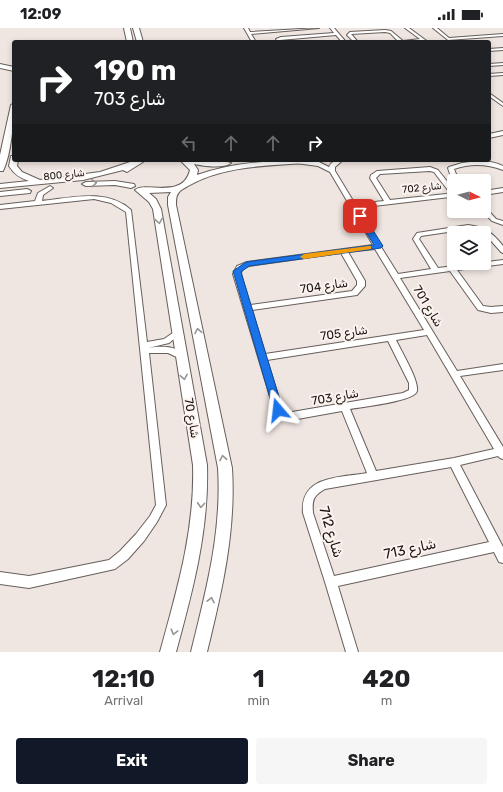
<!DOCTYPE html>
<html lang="en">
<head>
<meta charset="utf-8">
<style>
	:root { --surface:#fff; --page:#f6f6f6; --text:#202124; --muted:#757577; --accent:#111827 }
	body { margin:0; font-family:Rubik,"Noto Sans Arabic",sans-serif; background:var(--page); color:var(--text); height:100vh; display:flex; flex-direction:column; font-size:15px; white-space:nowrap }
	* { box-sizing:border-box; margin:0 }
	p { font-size:13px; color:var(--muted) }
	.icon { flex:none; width:22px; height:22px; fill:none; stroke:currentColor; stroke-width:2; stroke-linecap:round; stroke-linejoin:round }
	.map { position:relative; height:624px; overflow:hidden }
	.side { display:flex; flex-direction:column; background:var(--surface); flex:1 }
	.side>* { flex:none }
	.guide { position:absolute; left:12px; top:12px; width:479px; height:122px; border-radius:4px; box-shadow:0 2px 6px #0003; background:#202124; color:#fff; overflow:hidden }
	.needle { width:26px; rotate:96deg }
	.buttons { position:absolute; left:447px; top:146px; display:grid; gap:8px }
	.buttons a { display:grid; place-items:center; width:44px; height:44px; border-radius:4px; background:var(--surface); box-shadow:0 2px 6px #0003; font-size:20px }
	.pin { position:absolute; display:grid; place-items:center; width:34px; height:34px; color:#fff; margin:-17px; border-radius:8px; box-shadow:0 2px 6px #0006 }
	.me { position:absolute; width:44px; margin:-22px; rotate:343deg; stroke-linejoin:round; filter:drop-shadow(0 0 3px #0008) }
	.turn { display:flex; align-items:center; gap:14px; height:84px; padding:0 16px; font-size:18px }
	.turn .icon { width:52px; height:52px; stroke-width:2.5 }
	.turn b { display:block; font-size:28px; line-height:34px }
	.lanes { display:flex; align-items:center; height:38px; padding:0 16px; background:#0003; justify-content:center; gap:20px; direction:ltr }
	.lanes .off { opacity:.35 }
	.eta { display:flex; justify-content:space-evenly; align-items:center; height:68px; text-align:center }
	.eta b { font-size:24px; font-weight:700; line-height:28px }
	.button { display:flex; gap:8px; margin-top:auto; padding:8px 16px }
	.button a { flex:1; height:46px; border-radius:4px; background:var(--accent); color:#fff; font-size:16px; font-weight:700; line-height:46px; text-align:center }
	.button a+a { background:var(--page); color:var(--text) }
	.status { display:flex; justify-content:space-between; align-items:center; height:28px; padding:0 20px; background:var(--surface); direction:ltr }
	.status svg { height:11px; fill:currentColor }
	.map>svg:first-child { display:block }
</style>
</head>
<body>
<div class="status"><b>12:09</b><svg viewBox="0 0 49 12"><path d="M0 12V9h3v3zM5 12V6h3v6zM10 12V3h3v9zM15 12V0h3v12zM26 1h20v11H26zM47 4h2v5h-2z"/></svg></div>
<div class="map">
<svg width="503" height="624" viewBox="0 0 503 624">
	<rect width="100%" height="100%" fill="#efe5e1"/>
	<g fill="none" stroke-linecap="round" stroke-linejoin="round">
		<defs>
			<path id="street" d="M244 0H248L250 4 319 0 251 6 256 14H252Z
				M330 0H334L346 14H342L336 7 280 12 282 14H278L276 11 281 9 334 5Z
				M405 0H409L428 14H399L390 5 385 4 351 6 358 14H354L347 7 350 4 385 2 391 3 403 13 420 11Z
				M433 0H437L449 10 503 6V8L448 12Z
				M219 13H231L233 14H217Z
				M503 20V22L489 23V21Z
				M503 35V37L489 38V36Z
				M503 45V47L489 48V46Z
				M489 65 503 75V78L489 68Z
				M298 132 319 134 329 139C331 133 337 132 343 132L335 139V143L355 176 384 173 370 150 371 147 377 143 430 139 438 142 454 162V167L450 169 357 180 379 216 382 218 381 219 398 246 431 241 413 211 417 205 468 197C485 199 493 205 503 218V225L501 224 484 205 475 202 468 201 421 208 419 211 438 240 503 232V236L457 242 483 278 491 279 503 278V284L491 285 478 282 450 243 400 250 457 343 503 336V342L460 348 503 419V431L500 430 498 428 460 437 503 519V535L499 534 494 524 338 558 358 624H346L325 554 303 485C300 447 340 450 367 445L342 383 292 392 280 390 275 385 233 246 237 238 247 234 373 217 330 144 318 138 296 135V133ZM430 143 434 144 450 165 446 166 390 172 376 150 380 146ZM375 221 424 302 265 326 252 282 357 267 365 258V253L348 224ZM341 225 357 253V257L352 263 250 277 241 246 242 241 249 238ZM427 307 494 421 454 430 376 443 350 381C361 379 416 373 417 363 419 352 401 323 396 312ZM388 313 409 355V362L403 365 292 384H285L282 380 267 332ZM451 439 489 514 334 548 313 485C312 472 313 468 325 461Z
				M478 133C487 133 495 134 503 138V142C487 136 471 135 454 141L456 146 462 153H456L450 146 448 140 449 139 462 135Z
				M50 158 53 160 43 167 42 173C71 170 107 160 131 182L147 314 164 311 177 302 181 305 169 315 148 320C160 318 177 317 185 328L184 330 181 331 168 325H149L166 477 157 494 144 513 128 531 115 541 29 560 0 556V544L29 548 109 532 120 523 136 506 150 488 156 477 126 184 111 175 94 171 0 181V177L35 173 38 165Z
				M503 160V164L484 167V163Z
				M484 179 486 180 496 191 503 193V197L492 193 482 183H484Z"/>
			<path id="secondary" d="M124 0H130L133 14H127Z
				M133 0H139L143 14H137Z
				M0 36 14 39V43L0 40Z
				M14 75C14 93 11 127 3 143H0V127L11 77Z
				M503 103V107L489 110V106Z
				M11 128H14V132H18L17 138 22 144 40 152 100 144 136 132H146L127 144 123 142 83 152 0 160V156L29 153C20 150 14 146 9 138Z
				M180 132C187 132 228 133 231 135 223 141 204 138 194 136L198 142 197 147C236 133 280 132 321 132L317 134C275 138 225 136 188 158 185 160 182 161 180 163 176 167 176 171 176 177L232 440C236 503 222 563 207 624H191C206 563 222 504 218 440L168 177V169L171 164 149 165 156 171 161 181 207 437C209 502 193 562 176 624H160C177 562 195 502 193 437L153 181 149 174 135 162C145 153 183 172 190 142Z
				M115 153 134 156 135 158 131 160 115 157 86 158 82 156 86 154Z
				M27 161 31 163 30 165 0 168V164Z"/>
		</defs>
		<use href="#street" stroke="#675f5b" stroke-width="2"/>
		<use href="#secondary" stroke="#675f5b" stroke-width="2"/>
		<use href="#street" fill="#fff" fill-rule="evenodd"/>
		<use href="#secondary" fill="#fff" fill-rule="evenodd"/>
	</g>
	<defs><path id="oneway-chevron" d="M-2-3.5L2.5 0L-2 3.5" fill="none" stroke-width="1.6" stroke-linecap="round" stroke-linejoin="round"/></defs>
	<g stroke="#979695">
		<use href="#oneway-chevron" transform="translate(94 155) rotate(-5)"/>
		<use href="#oneway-chevron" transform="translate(159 193) rotate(81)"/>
		<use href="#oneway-chevron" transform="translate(198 303) rotate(-101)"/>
		<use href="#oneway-chevron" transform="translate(184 349) rotate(80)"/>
		<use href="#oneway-chevron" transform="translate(223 430) rotate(-101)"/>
		<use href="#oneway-chevron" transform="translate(201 477) rotate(94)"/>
		<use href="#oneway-chevron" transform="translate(211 572) rotate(-78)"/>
		<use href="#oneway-chevron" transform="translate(174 604) rotate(105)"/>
	</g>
	<path fill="#1a73e8" stroke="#114b97" d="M360 186 364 188 383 218 381 220 249 238 241 244 283 382 281 384H274L233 243 246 234 374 217 356 188Z"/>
	<path fill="#f59e0b" d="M369 218H371V221L304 231 300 229 304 226Z"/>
	<g text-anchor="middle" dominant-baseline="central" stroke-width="4" stroke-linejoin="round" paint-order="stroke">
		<g font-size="10" fill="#181513" stroke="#fcf3ee">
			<text transform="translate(64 147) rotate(-6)">شارع 800</text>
			<text transform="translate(422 160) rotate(-6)">شارع 702</text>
		</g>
		<g font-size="12" fill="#181513" stroke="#fcf3ee">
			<text transform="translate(324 258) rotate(-8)">شارع 704</text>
			<text transform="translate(428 278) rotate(59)">شارع 701</text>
			<text transform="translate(344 305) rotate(-8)">شارع 705</text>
			<text transform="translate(335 369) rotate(-10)">شارع 703</text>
			<text transform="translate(192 390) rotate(80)">شارع 70</text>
		</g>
		<g font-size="14" fill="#181513" stroke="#fcf3ee">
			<text transform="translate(331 504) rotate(73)">شارع 712</text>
			<text transform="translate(410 521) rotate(-12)">شارع 713</text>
		</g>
	</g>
</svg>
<div class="buttons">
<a><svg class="needle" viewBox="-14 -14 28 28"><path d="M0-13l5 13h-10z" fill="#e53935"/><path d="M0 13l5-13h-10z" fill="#757577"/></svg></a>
<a><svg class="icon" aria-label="layers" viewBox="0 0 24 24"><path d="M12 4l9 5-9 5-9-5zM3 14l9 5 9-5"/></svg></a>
</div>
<div class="pin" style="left:360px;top:188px;background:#d93025"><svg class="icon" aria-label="arrive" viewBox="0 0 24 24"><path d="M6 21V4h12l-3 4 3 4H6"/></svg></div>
<svg class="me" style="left:278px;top:382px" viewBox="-20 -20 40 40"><path d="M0-17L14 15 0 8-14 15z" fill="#1a73e8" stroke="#fff" stroke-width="4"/></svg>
<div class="guide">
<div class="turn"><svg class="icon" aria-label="right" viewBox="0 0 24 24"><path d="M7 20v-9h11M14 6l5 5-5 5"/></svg><div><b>190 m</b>شارع 703</div></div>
<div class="lanes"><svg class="icon off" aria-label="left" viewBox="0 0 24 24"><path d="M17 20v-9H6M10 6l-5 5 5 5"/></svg><svg class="icon off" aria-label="ahead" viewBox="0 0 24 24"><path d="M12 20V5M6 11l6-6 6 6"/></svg><svg class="icon off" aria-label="ahead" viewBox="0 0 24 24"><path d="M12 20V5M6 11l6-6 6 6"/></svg><svg class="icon" aria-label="right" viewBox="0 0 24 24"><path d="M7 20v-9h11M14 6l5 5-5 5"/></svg></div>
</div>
</div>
<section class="side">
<div class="eta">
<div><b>12:10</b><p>Arrival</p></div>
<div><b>1</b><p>min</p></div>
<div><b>420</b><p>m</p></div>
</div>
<div class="button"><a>Exit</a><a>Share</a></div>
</section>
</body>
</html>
